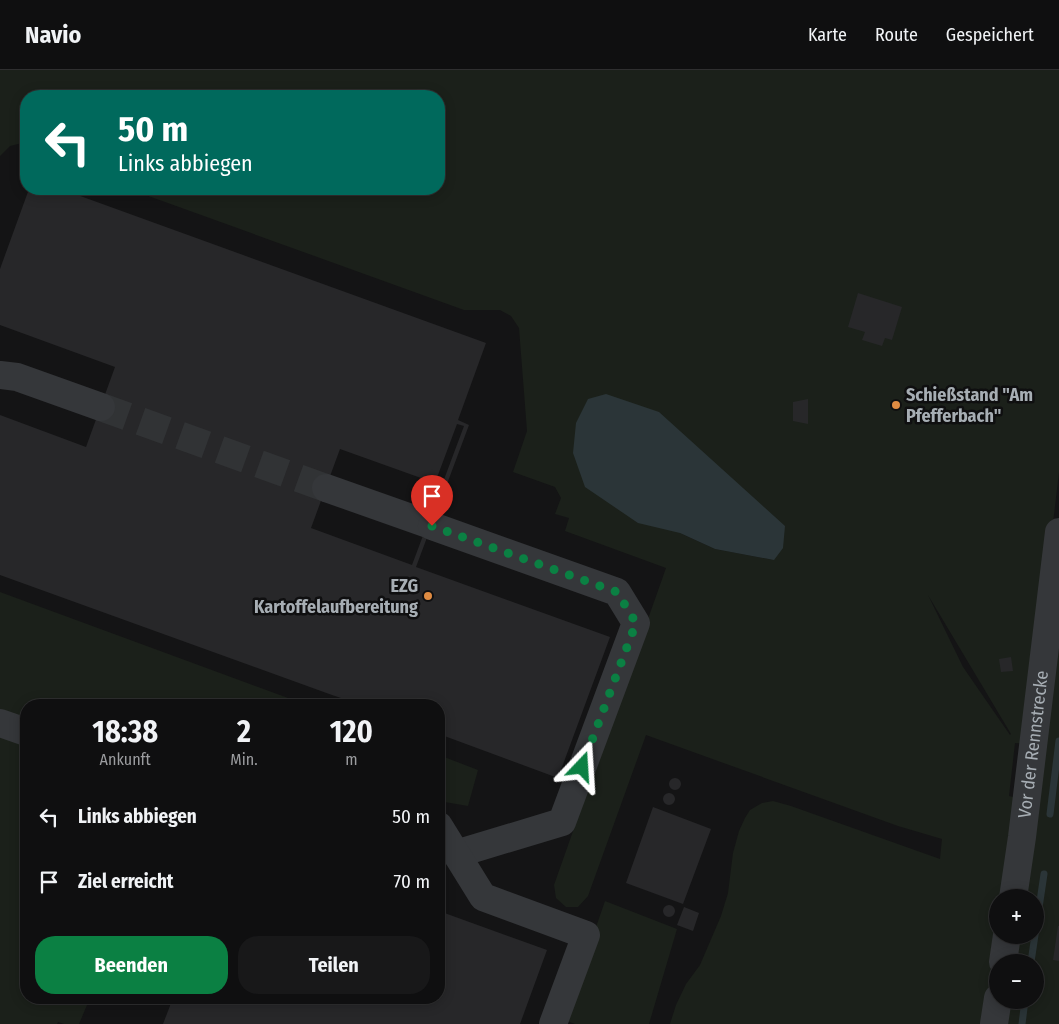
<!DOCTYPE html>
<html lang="de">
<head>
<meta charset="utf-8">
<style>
	:root { --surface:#0f0f10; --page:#181819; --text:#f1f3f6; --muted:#9b9c9f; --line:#2f2f30; --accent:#0b8043 }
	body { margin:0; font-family:"Fira Sans Condensed",sans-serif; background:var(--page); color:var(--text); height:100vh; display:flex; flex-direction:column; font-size:19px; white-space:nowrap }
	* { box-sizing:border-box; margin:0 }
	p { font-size:16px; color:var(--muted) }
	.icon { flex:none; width:28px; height:28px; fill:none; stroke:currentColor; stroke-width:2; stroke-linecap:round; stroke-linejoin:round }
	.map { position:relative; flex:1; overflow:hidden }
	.drawer { position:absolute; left:20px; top:629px; width:425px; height:305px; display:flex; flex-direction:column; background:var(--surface); border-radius:20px; box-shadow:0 2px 12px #0003,0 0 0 1px var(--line) }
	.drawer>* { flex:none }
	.top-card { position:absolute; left:20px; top:20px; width:425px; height:105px; border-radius:20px; box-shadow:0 2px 12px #0003,0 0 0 1px var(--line); background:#00695c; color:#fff; overflow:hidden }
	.fabs { position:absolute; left:989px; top:819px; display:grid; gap:10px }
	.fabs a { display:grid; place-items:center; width:55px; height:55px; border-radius:50%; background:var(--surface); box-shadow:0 2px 12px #0003,0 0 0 1px var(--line); font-size:25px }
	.pin { position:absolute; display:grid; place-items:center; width:42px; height:42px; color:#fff; margin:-51px -21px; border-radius:50% 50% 50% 0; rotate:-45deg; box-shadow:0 0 5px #0007 }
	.pin .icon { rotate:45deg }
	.me { position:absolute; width:55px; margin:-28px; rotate:20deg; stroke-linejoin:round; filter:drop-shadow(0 0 4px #0008) }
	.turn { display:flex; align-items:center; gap:18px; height:105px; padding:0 15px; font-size:22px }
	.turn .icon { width:65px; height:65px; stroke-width:2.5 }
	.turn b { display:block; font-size:35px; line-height:42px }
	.eta { display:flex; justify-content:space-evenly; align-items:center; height:85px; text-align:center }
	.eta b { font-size:30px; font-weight:700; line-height:35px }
	.cta { display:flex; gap:10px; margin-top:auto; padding:10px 15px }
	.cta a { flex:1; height:58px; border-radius:20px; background:var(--accent); color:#fff; font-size:20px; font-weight:700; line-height:58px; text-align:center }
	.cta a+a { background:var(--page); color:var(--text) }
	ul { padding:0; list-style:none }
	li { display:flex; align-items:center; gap:15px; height:65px; padding:0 15px }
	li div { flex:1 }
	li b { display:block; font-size:19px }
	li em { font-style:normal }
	header { display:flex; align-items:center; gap:30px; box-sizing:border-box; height:70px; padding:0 25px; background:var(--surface); border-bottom:1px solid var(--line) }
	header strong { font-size:24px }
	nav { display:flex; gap:28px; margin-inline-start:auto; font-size:18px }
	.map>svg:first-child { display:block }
</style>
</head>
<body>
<header>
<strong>Navio</strong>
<nav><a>Karte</a><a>Route</a><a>Gespeichert</a></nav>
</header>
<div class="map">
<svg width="1059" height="954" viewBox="0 0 1059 954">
	<rect width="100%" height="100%" fill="#141415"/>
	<path fill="#1b201a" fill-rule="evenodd" d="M0 0H1059V402L1027 674 1015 673 1009 726 1032 732 1059 501V954H670L676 935 686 914 700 895 721 846 728 823 733 783 739 761 745 748 750 740 762 733 773 731 791 736 940 789 942 769 898 756 646 665 588 826 578 837H566L556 828 554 815 666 498 565 461 569 448 555 444 561 428 555 417 513 402 527 361 519 258 511 246 500 240H464L129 119H439V26H26V72L10 76 0 86ZM680 463 774 490 715 479ZM928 525 1011 664 1010 665 963 597ZM998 828H1035V865H998ZM998 892H1035V930H998Z
		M0 522 307 635H26V650L0 640Z
		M0 667 26 676V928H90L79 954H64L58 952 57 954H0Z
		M439 685 478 700 468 736 439 731V727L444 710 439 707Z
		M605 831 677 859 649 954H575L564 950Z"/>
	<path fill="#2b3538" d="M606 324 659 342 785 456 783 478 774 490 715 479 680 463 638 453 585 417 573 383 576 353 588 329Z"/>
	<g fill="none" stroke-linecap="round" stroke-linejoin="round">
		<path stroke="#2b3538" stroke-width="7" d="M1050 744 1059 671
			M1031 892 1044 804
			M1022 954 1025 930"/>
	</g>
	<path fill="#272729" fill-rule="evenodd" d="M29 119H61L486 273 458 350 469 355 416 497 610 567 558 708 439 664V635H352L353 632 332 625 0 505V345L86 377 115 297 0 255V199ZM457 354 464 356 412 495 311 458 340 379 435 413Z
		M858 223 902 237 892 270 885 268 882 276 862 270 865 262 848 257Z
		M808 329V354L793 351V332Z
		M1011 587 1013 601 1001 602 999 589Z
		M669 714a6 6 0 1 1 12 0a6 6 0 1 1-12 0Z
		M663 729a6 6 0 1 1 12 0a6 6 0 1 1-12 0Z
		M653 737 711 759 683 834 626 813Z
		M663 841a6 6 0 1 1 12 0a6 6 0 1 1-12 0Z
		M684 837 699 843 693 861 677 855Z
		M439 841 547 880 520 954H163L173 928H439Z
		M1058 856H1059V891L1053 890Z
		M148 928H163L161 933Z"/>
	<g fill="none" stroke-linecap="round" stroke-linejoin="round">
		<path stroke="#313335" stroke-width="28" stroke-dasharray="28 14" stroke-linecap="butt" d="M101 337 326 418"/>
		<g stroke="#35373a" stroke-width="28">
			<path d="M0 305 17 307 101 337"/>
			<path d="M326 418 428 454"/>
			<path d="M432 456 617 522 636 553 562 752 456 784"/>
			<path d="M0 653 26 662"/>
			<path d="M439 756 483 827 586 865 553 954"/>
			<path id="s1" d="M1013 828 1022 767 1059 462"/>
			<path d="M1003 892 1007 865"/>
			<path d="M994 954 998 928"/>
		</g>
	</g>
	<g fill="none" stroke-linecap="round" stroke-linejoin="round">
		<path stroke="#0b8043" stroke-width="9" stroke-dasharray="0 16.2" d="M432 456 617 522 636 553 582 697"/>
	</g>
	<g fill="#df8b42" stroke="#0f0f10" stroke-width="2">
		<circle cx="896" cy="335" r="5"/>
		<circle cx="428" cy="526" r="5"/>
	</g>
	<g text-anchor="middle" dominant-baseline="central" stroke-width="5" stroke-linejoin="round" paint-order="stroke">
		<g font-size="18" font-weight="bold" fill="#a7aeb4" stroke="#0f0f10" text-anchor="start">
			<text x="906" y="325">Schießstand "Am<tspan x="906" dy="21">Pfefferbach"</tspan></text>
			<text x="418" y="516" text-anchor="end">EZG<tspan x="418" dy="21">Kartoffelaufbereitung</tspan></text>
		</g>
		<g font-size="18" fill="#a7aeb4" stroke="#0f0f10">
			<text stroke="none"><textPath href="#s1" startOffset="155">Vor der Rennstrecke</textPath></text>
		</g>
	</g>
</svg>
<div class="fabs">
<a>+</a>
<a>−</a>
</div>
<div class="pin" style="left:432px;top:456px;background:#d93025"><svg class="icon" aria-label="arrive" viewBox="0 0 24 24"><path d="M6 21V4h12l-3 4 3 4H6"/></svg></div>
<svg class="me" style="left:582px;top:697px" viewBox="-20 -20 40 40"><path d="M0-17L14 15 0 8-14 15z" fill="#0b8043" stroke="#fff" stroke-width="4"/></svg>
<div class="top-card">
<div class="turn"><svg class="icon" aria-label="left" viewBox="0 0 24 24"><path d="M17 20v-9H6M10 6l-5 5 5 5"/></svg><div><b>50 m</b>Links abbiegen</div></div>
</div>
<section class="drawer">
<div class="eta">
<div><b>18:38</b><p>Ankunft</p></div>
<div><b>2</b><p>Min.</p></div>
<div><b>120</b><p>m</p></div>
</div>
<ul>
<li><svg class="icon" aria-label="left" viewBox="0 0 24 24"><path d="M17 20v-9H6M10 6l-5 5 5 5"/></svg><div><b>Links abbiegen</b></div><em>50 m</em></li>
<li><svg class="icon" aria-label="arrive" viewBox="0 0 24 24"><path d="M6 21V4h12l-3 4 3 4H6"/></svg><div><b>Ziel erreicht</b></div><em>70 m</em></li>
</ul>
<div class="cta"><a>Beenden</a><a>Teilen</a></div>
</section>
</div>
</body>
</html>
